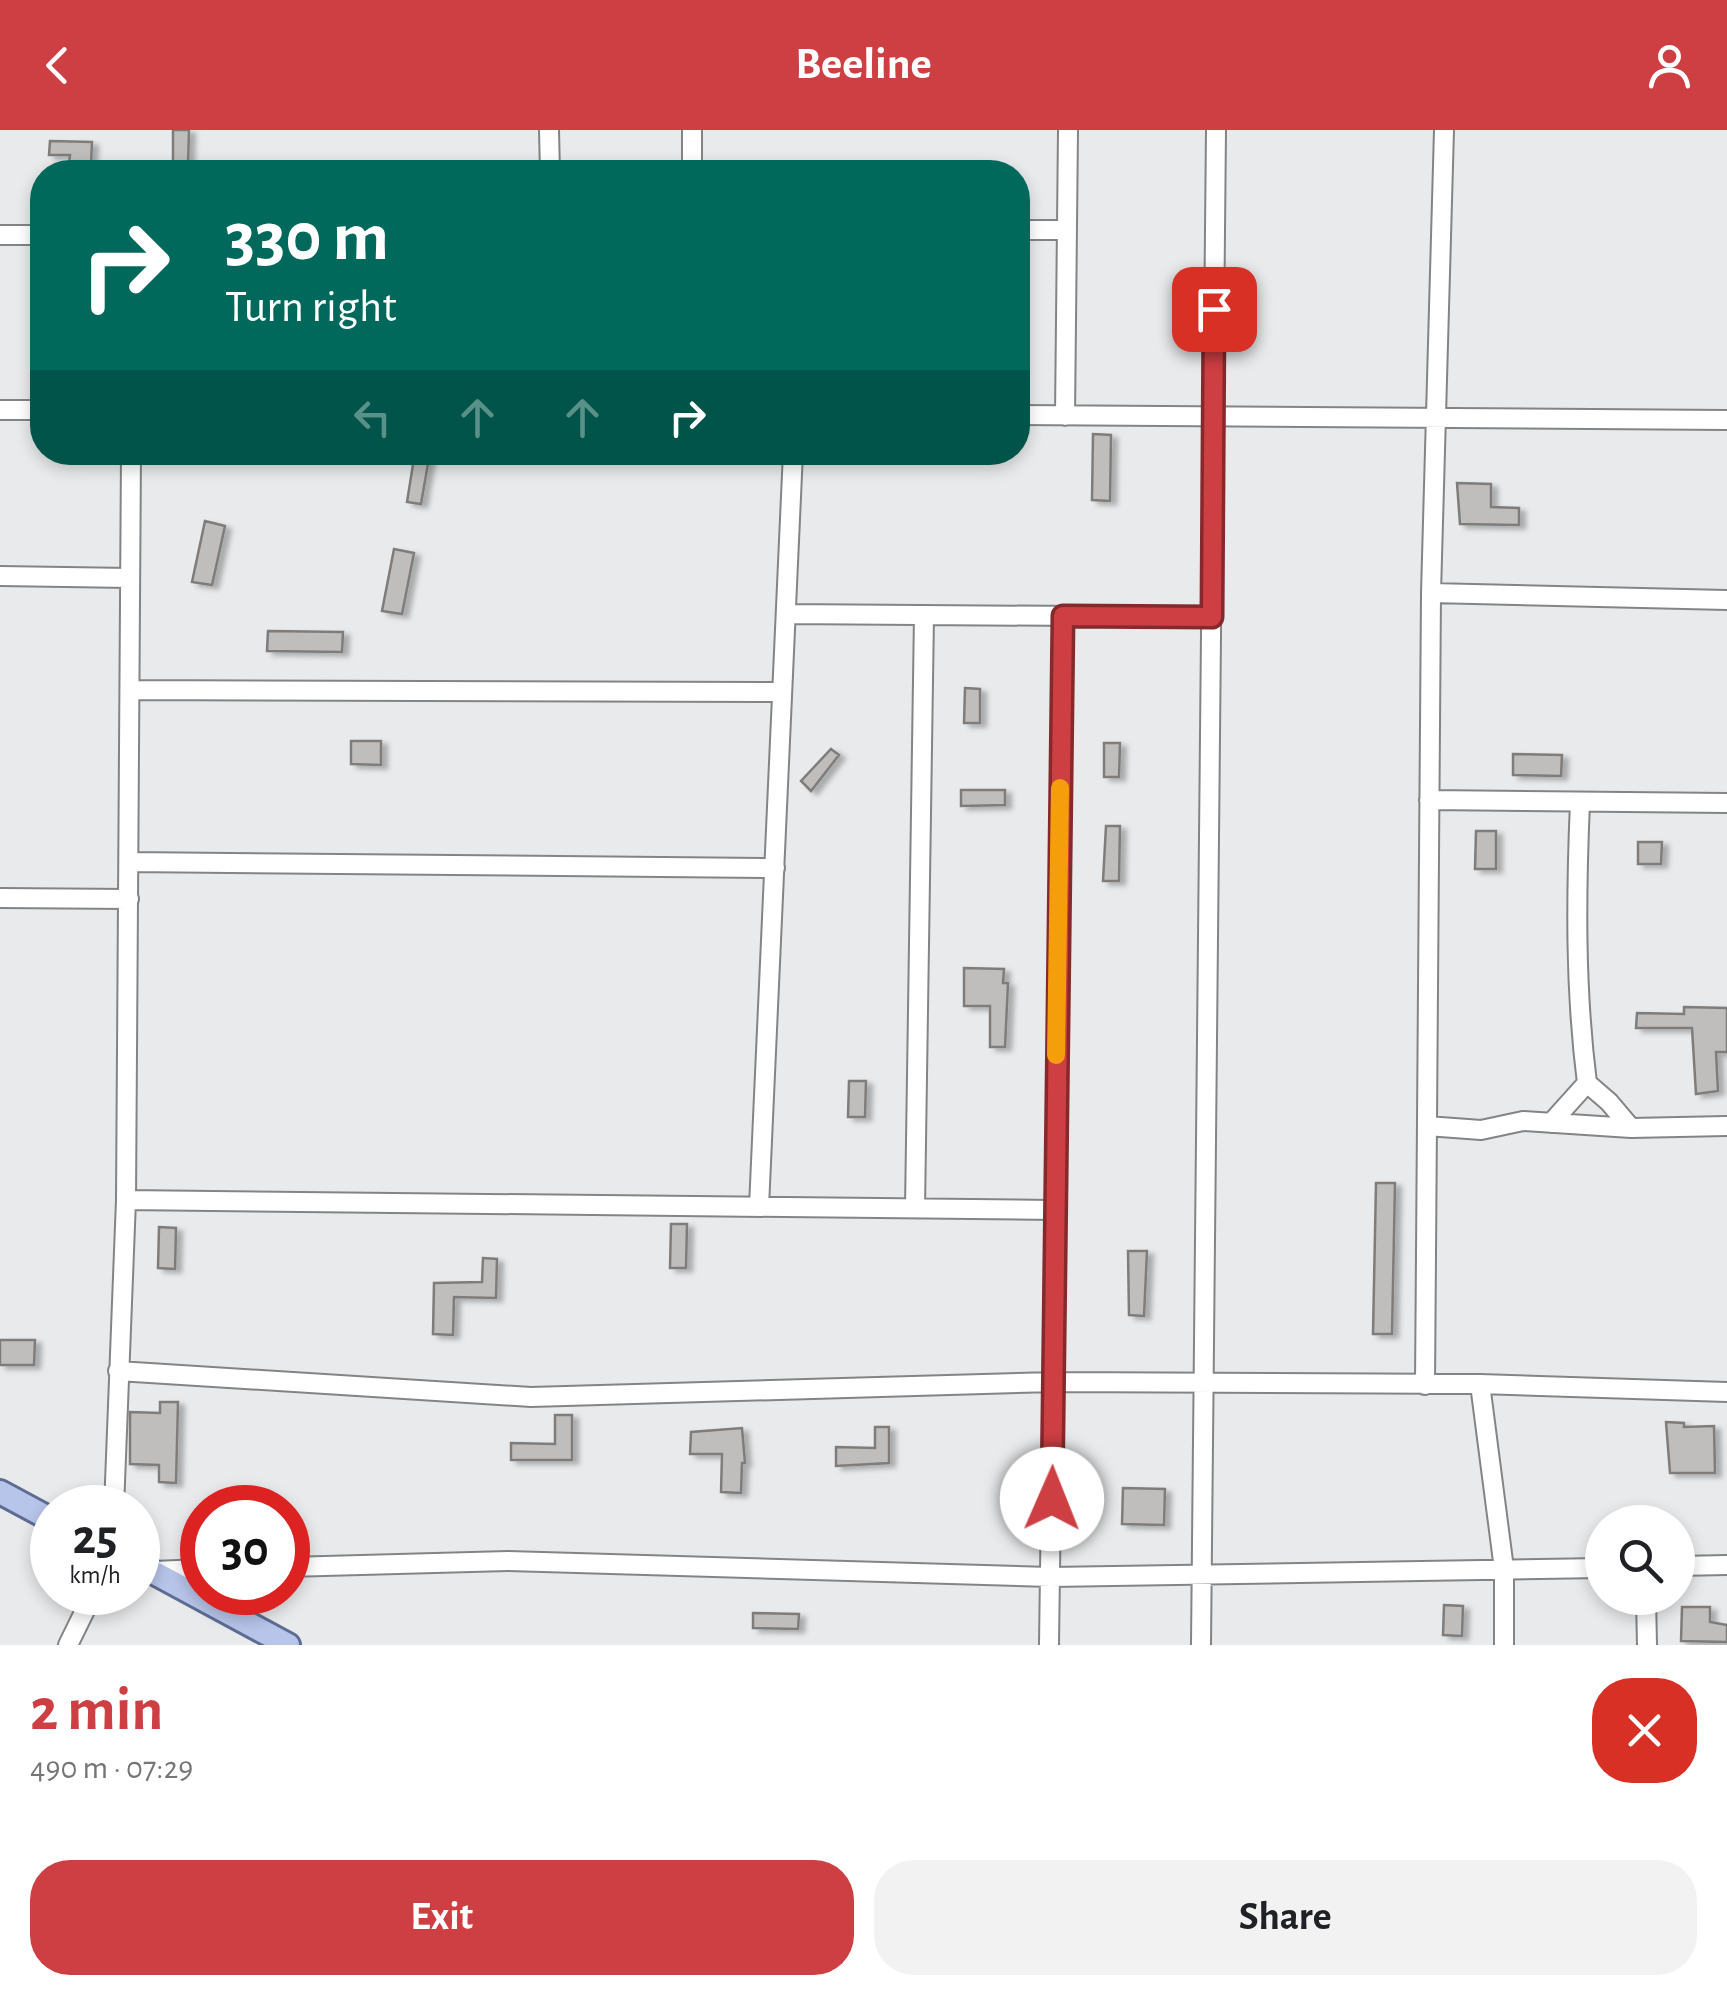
<!DOCTYPE html>
<html lang="en">
<head>
<meta charset="utf-8">
<style>
	:root { --surface:#fff; --page:#f2f2f2; --text:#202124; --muted:#757577; --accent:#ce3f43 }
	body { margin:0; font-family:"Alegreya Sans",sans-serif; background:var(--page); color:var(--text); height:100vh; display:flex; flex-direction:column; font-size:38px; white-space:nowrap }
	* { box-sizing:border-box; margin:0 }
	p { font-size:32px; color:var(--muted) }
	.icon { flex:none; width:55px; height:55px; fill:none; stroke:currentColor; stroke-width:2; stroke-linecap:round; stroke-linejoin:round }
	.map { position:relative; height:1515px; overflow:hidden }
	.panel { display:flex; flex-direction:column; background:var(--surface); flex:1 }
	.panel>* { flex:none }
	.top-card { position:absolute; left:30px; top:30px; width:1000px; height:305px; border-radius:40px; box-shadow:0 5px 15px #0003; background:#00695c; color:#fff; overflow:hidden }
	.tools { position:absolute; left:1585px; top:1375px; display:grid; gap:20px }
	.tools a { display:grid; place-items:center; width:110px; height:110px; border-radius:50%; background:var(--surface); box-shadow:0 5px 15px #0003; font-size:50px }
	.speed { position:absolute; left:30px; top:1355px; display:flex; gap:20px; font-size:50px; font-weight:700; text-align:center }
	.speed>* { display:grid; place-content:center; width:130px; height:130px; border-radius:50%; background:var(--surface); box-shadow:0 5px 15px #0003; line-height:1 }
	.speed small { font-size:25px; font-weight:400 }
	.speed .limit { border:15px solid #d22; background:#fff; color:#111 }
	.pin { position:absolute; display:grid; place-items:center; width:85px; height:85px; color:#fff; margin:-42px; border-radius:20px; box-shadow:0 5px 15px #0006 }
	.me { position:absolute; width:110px; margin:-55px; rotate:1deg; stroke-linejoin:round; filter:drop-shadow(0 0 8px #0008) }
	.turn { display:flex; align-items:center; gap:35px; height:210px; padding:0 30px; font-size:45px }
	.turn .icon { width:130px; height:130px; stroke-width:2.5 }
	.turn b { display:block; font-size:70px; line-height:85px }
	.lanes { display:flex; align-items:center; height:95px; padding:0 30px; background:#0003; justify-content:center; gap:50px; direction:ltr }
	.lanes .off { opacity:.35 }
	.round { display:grid; place-items:center; flex:none; width:105px; height:105px; border-radius:40px; background:var(--page) }
	.overview { display:flex; align-items:center; justify-content:space-between; height:170px; padding:0 30px }
	h1 { font-size:60px; font-weight:600; line-height:75px; color:var(--accent) }
	.cta { display:flex; gap:20px; margin-top:auto; padding:20px 30px }
	.cta a { flex:1; height:115px; border-radius:40px; background:var(--accent); color:#fff; font-size:40px; font-weight:600; line-height:115px; text-align:center }
	.cta a+a { background:var(--page); color:var(--text) }
	header { display:flex; justify-content:space-between; align-items:center; height:130px; padding:0 30px; background:var(--accent); color:#fff; font-size:45px; font-weight:600 }
	.map>svg:first-child { display:block }
</style>
</head>
<body>
<header><svg class="icon" aria-label="back" viewBox="0 0 24 24"><path d="M15 5l-7 7 7 7"/></svg>Beeline<svg class="icon" aria-label="person" viewBox="0 0 24 24"><circle cx="12" cy="8" r="4"/><path d="M4 21q1-7 8-7t8 7"/></svg></header>
<div class="map">
<svg width="1727" height="1515" viewBox="0 0 1727 1515">
	<defs>
		<filter id="shadow"><feDropShadow dx="6" dy="3.5" stdDeviation="2.5" flood-color="#0004"/></filter>
	</defs>
	<rect width="100%" height="100%" fill="#e9eaeb"/>
	<path fill="#c0bebd" stroke="#7f7d7c" stroke-width="2.5" filter="url(#shadow)" d="M173 0H189L188 35H173Z
		M50 11 92 12 91 34 69 33 70 25H49Z
		M1093 304 1111 305 1110 371 1092 370Z
		M415 322H430L421 374 407 372Z
		M1457 353 1491 354V377L1519 378V395L1460 394Z
		M205 391 225 396 212 455 192 452Z
		M394 419 414 423 402 484 382 481Z
		M268 501 343 502 342 522 267 521Z
		M965 558 980 559V593H964Z
		M351 611H381V635L351 634Z
		M1104 613H1120L1119 647H1104Z
		M831 619 839 625 811 661 801 651Z
		M1513 624 1562 625 1561 646 1513 645Z
		M961 660H1005V675L961 676Z
		M1106 696H1120L1119 751H1103Z
		M1476 701H1496V739H1475Z
		M1638 712H1662L1661 734H1638Z
		M964 838 1004 839 1003 853H1008L1005 917H990V876H964Z
		M1684 877 1727 878V922H1716L1718 961 1696 964 1692 898H1636L1637 883 1684 884Z
		M849 951H866L865 987H848Z
		M1376 1053H1395L1392 1204H1373Z
		M671 1094H687L686 1138H670Z
		M159 1097 176 1098 175 1139 158 1138Z
		M1128 1121H1147L1144 1186 1129 1185Z
		M483 1128 497 1129 496 1168 454 1167 453 1205 433 1204 434 1153 482 1152Z
		M0 1210H35L34 1235H0Z
		M160 1272H178L176 1353 159 1352V1335L130 1334V1282L160 1283Z
		M555 1285H572V1330H511V1313L555 1314Z
		M1666 1292 1684 1293V1297L1714 1296 1715 1343H1670Z
		M875 1297H889V1333L836 1336V1317L875 1318Z
		M742 1298 745 1333H742L741 1363 721 1362 722 1324H690L691 1302Z
		M1123 1358 1165 1359 1164 1395 1122 1394Z
		M1444 1475 1463 1476 1462 1506 1443 1505Z
		M1682 1477H1710V1492L1727 1495V1512L1681 1511Z
		M753 1483 799 1484 798 1499 753 1498Z"/>
	<g fill="none" stroke-linecap="round" stroke-linejoin="round">
		<defs>
			<path id="minor" d="M549 0 550 42
				M692 42V0
				M1018 100H1067
				M0 105H42
				M0 280H42
				M1018 285 1727 290
				M1065 286 1068 0
				M0 446 130 448
				M1431 463 1727 470
				M786 484 1212 487
				M130 560 782 562
				M1429 670 1727 673
				M1580 672C1576 766 1575 859 1587 953L1609 972 1631 998 1727 996
				M129 732 775 738
				M0 768 129 769
				M1551 993 1587 953
				M1427 996 1481 1000 1523 991 1631 998
				M126 1070 1054 1080
				M759 1077 793 322
				M915 1078 924 485
				M118 1241 531 1267 1054 1252 1480 1254 1727 1262
				M1480 1254 1504 1439V1515
				M1425 1255 1431 463 1444 0
				M114 1378 126 1070 131 322
				M1678 1436 1727 1435
				M288 1437 508 1431 1050 1447 1602 1438
				M153 1441 202 1439
				M1646 1468 1647 1515
				M68 1515 94 1462
				M1049 1515 1063 486
				M1201 1515 1216 0"/>
			<path id="major" d="M0 1362 52 1390
				M138 1434 288 1515"/>
		</defs>
		<use href="#minor" stroke="#838485" stroke-width="22"/>
		<use href="#major" stroke="#5e6c94" stroke-width="28"/>
		<use href="#minor" stroke="#fff" stroke-width="18"/>
		<use href="#major" stroke="#b8c5ea" stroke-width="22"/>
	</g>
	<g fill="none" stroke-linecap="round" stroke-linejoin="round">
		<defs>
			<path id="route" d="M1052 1369 1063 486 1212 487 1214 179"/>
		</defs>
		<use href="#route" stroke="#86292c" stroke-width="25"/>
		<use href="#route" stroke="#ce3f43" stroke-width="18"/>
		<path stroke="#f59e0b" stroke-width="18" d="M1056 925 1060 658"/>
	</g>
</svg>
<div class="tools">
<a><svg class="icon" aria-label="search" viewBox="0 0 24 24"><circle cx="10" cy="10" r="6"/><path d="M15 15l6 6"/></svg></a>
</div>
<div class="speed"><div>25<small>km/h</small></div><div class="limit">30</div></div>
<div class="pin" style="left:1214px;top:179px;background:#d93025"><svg class="icon" aria-label="arrive" viewBox="0 0 24 24"><path d="M6 21V4h12l-3 4 3 4H6"/></svg></div>
<svg class="me" style="left:1052px;top:1369px" viewBox="-20 -20 40 40"><circle r="19" fill="#fff"/><path d="M0-13L10 11 0 6-10 11z" fill="#ce3f43"/></svg>
<div class="top-card">
<div class="turn"><svg class="icon" aria-label="right" viewBox="0 0 24 24"><path d="M7 20v-9h11M14 6l5 5-5 5"/></svg><div><b>330 m</b>Turn right</div></div>
<div class="lanes"><svg class="icon off" aria-label="left" viewBox="0 0 24 24"><path d="M17 20v-9H6M10 6l-5 5 5 5"/></svg><svg class="icon off" aria-label="ahead" viewBox="0 0 24 24"><path d="M12 20V5M6 11l6-6 6 6"/></svg><svg class="icon off" aria-label="ahead" viewBox="0 0 24 24"><path d="M12 20V5M6 11l6-6 6 6"/></svg><svg class="icon" aria-label="right" viewBox="0 0 24 24"><path d="M7 20v-9h11M14 6l5 5-5 5"/></svg></div>
</div>
</div>
<section class="panel">
<div class="overview"><div><h1>2 min</h1><p>490 m · 07:29</p></div><a class="round" style="background:#d93025;color:#fff"><svg class="icon" aria-label="close" viewBox="0 0 24 24"><path d="M6 6l12 12M18 6L6 18"/></svg></a></div>
<div class="cta"><a>Exit</a><a>Share</a></div>
</section>
</body>
</html>
